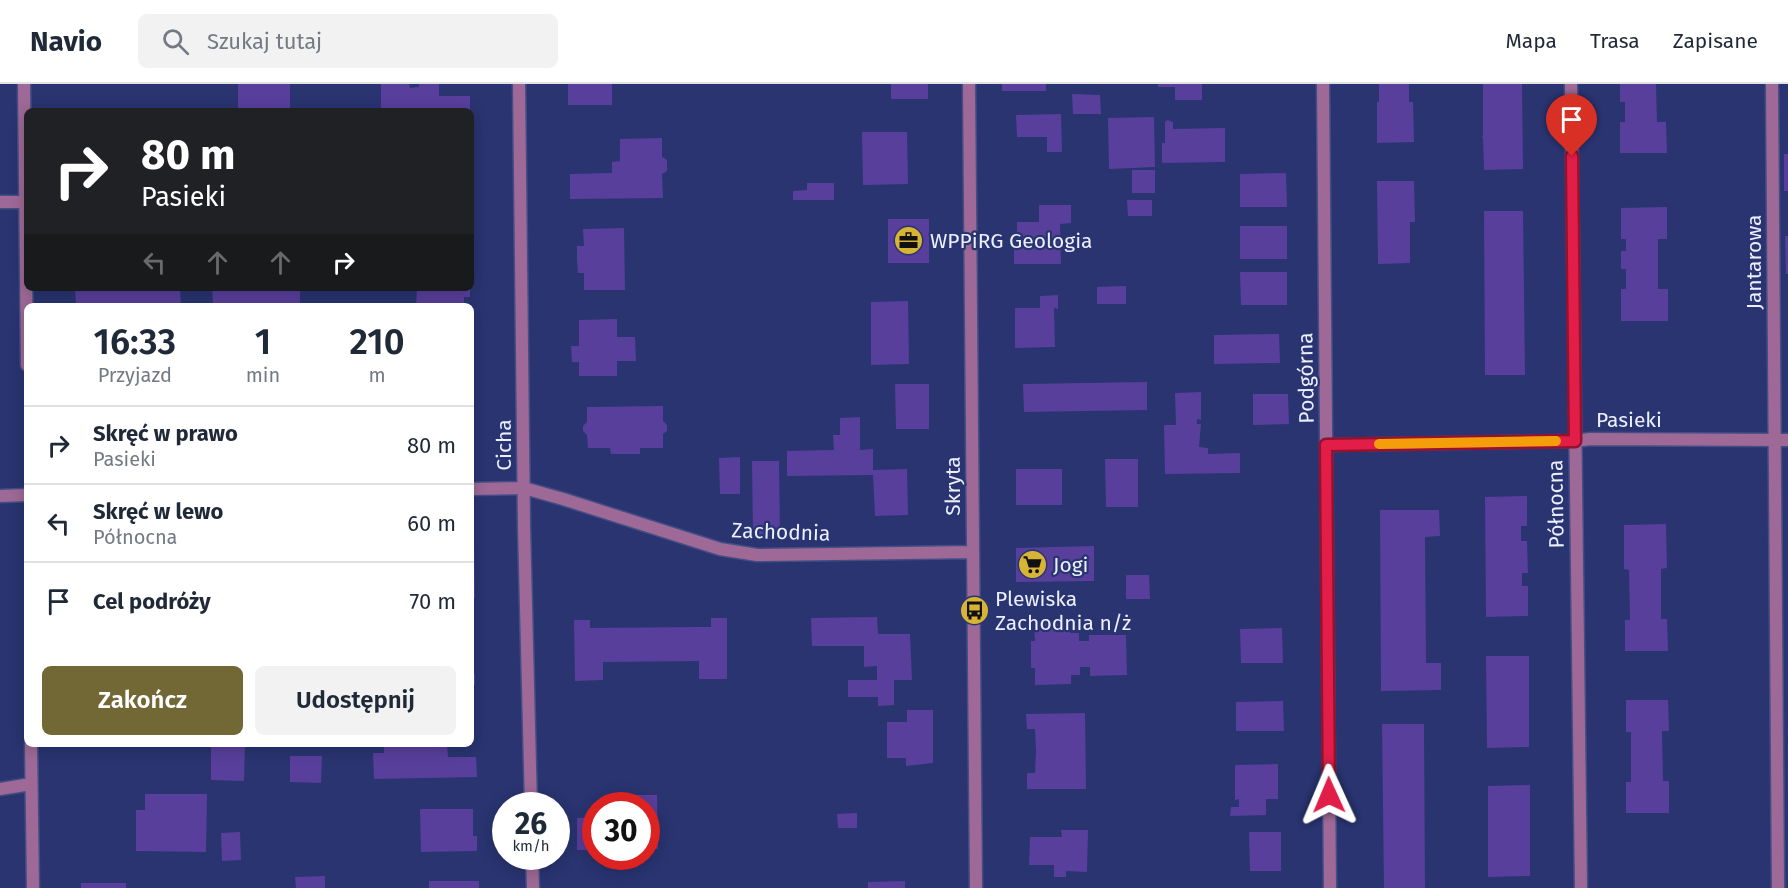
<!DOCTYPE html>
<html lang="pl">
<head>
<meta charset="utf-8">
<style>
	:root { --surface:#fff; --page:#f2f2f3; --text:#1f2937; --muted:#747a83; --line:#e0e1e3; --accent:#726836 }
	body { margin:0; font-family:"Fira Sans",sans-serif; background:var(--page); color:var(--text); height:100vh; display:flex; flex-direction:column; font-size:22px; white-space:nowrap }
	* { box-sizing:border-box; margin:0 }
	p { font-size:20px; color:var(--muted) }
	.icon { flex:none; width:33px; height:33px; fill:none; stroke:currentColor; stroke-width:2; stroke-linecap:round; stroke-linejoin:round }
	.map { position:relative; flex:1; overflow:hidden }
	.sheet { position:absolute; left:24px; top:219px; width:450px; height:444px; display:flex; flex-direction:column; background:var(--surface); border-radius:9px; box-shadow:0 3px 15px #0003 }
	.sheet>* { flex:none }
	.hud { position:absolute; left:24px; top:24px; width:450px; height:183px; border-radius:9px; box-shadow:0 3px 15px #0003; background:#202124; color:#fff; overflow:hidden }
	.speed { position:absolute; left:492px; top:708px; display:flex; gap:12px; font-size:30px; font-weight:700; text-align:center }
	.speed>* { display:grid; place-content:center; width:78px; height:78px; border-radius:50%; background:var(--surface); box-shadow:0 3px 15px #0003; line-height:1 }
	.speed small { font-size:15px; font-weight:400 }
	.speed .limit { border:9px solid #d22; background:#fff; color:#111 }
	.pin { position:absolute; display:grid; place-items:center; width:51px; height:51px; color:#fff; margin:-62px -26px; border-radius:50% 50% 50% 0; rotate:-45deg; box-shadow:0 0 6px #0007 }
	.pin .icon { rotate:45deg }
	.me { position:absolute; width:66px; margin:-33px; rotate:359deg; stroke-linejoin:round; filter:drop-shadow(0 0 4px #0008) }
	.turn { display:flex; align-items:center; gap:21px; height:126px; padding:0 18px; font-size:27px }
	.turn .icon { width:78px; height:78px; stroke-width:2.5 }
	.turn b { display:block; font-size:42px; line-height:51px }
	.lanes { display:flex; align-items:center; height:57px; padding:0 18px; background:#0003; justify-content:center; gap:30px; direction:ltr }
	.lanes .off { opacity:.35 }
	.eta { display:flex; justify-content:space-evenly; align-items:center; height:102px; text-align:center }
	.eta b { font-size:36px; font-weight:600; line-height:42px }
	.button { display:flex; gap:12px; margin-top:auto; padding:12px 18px }
	.button a { flex:1; height:69px; border-radius:9px; background:var(--accent); color:#fff; font-size:24px; font-weight:600; line-height:69px; text-align:center }
	.button a+a { background:var(--page); color:var(--text) }
	ul { padding:0; list-style:none }
	li { display:flex; align-items:center; gap:18px; height:78px; padding:0 18px; border-top:2px solid var(--line) }
	li div { flex:1 }
	li b { display:block; font-size:22px }
	li em { font-style:normal }
	header { display:flex; align-items:center; gap:36px; box-sizing:border-box; height:84px; padding:0 30px; background:var(--surface); border-bottom:2px solid var(--line) }
	header strong { font-size:28px }
	nav { display:flex; gap:33px; margin-inline-start:auto; font-size:21px }
	.search { width:420px; height:54px; background:var(--page); display:flex; align-items:center; gap:15px; box-sizing:border-box; padding:0 21px; border-radius:9px; color:var(--muted); font-size:22px }
	.map>svg:first-child { display:block }
</style>
</head>
<body>
<header>
<strong>Navio</strong>
<div class="search"><svg class="icon" aria-label="search" viewBox="0 0 24 24"><circle cx="10" cy="10" r="6"/><path d="M15 15l6 6"/></svg>Szukaj tutaj</div>
<nav><a>Mapa</a><a>Trasa</a><a>Zapisane</a></nav>
</header>
<div class="map">
<svg width="1788" height="804" viewBox="0 0 1788 804">
	<rect width="100%" height="100%" fill="#293471"/>
	<path fill="#583f9c" d="M238 0H290V27H225V24H238Z
		M381 0H409L410 4 419 3V0H439V12H470V27H381Z
		M568 0H612V21H568Z
		M891 0H928V15H891Z
		M1002 0H1046V7H1002Z
		M1158 0H1202V16H1175V3H1158Z
		M1379 0H1409V18H1413L1414 58 1377 59V18H1379Z
		M1483 0H1522L1523 85 1484 86 1483 54H1482L1483 51Z
		M1620 0H1656L1657 38H1666L1667 69H1620V38H1625V18H1620Z
		M1072 10 1100 11 1101 30H1073Z
		M1061 30 1062 68H1047V53H1017L1016 31Z
		M1154 33 1155 83 1109 85 1108 34Z
		M1167 36 1173 38V45L1225 44V78L1162 79V59H1165V38Z
		M862 48H907L908 100 863 101Z
		M662 54V73L667 76V87L662 90 663 114 570 115V90L612 89V78L620 77V55Z
		M1784 70H1788V107H1784Z
		M1132 86H1155V109H1132Z
		M1286 89 1287 123H1240V90Z
		M1377 97H1414L1415 138H1410V179L1378 180Z
		M807 99H834V116H793V107L807 106Z
		M1127 116H1152V132H1128Z
		M1039 121H1071V139L1060 140 1061 180H1014V154H1017V138H1039Z
		M1667 123V155H1658V205H1668V237H1621V205H1626V185H1621V167H1626V155H1621V124Z
		M1484 127H1523L1525 291H1485Z
		M888 135H929V179H888Z
		M1240 142H1287V175H1240Z
		M624 144 625 206H584V189H578L577 176V162H584L583 145Z
		M1785 152H1788V190H1786Z
		M1240 188H1287V221H1241Z
		M1126 202V220H1097V203Z
		M75 204H180L181 222H76Z
		M212 204H300V219L213 220Z
		M417 204H470V213H464V222H416Z
		M1058 211V225L1054 224 1055 263 1015 264V224H1040V212Z
		M908 217 909 280 871 281V218Z
		M617 235V253H635L636 277H617V292H579V278H572L571 262H579V236Z
		M1279 250 1280 279 1214 280V251Z
		M1147 298V326L1024 328 1023 300Z
		M895 300H929V345H896Z
		M1201 308V336L1197 335V340H1201L1199 363 1208 364V370L1240 369V389L1165 390 1164 341H1176L1175 309Z
		M1253 310H1288L1289 340 1253 341Z
		M663 322V337L667 341V347L663 350V364H640V370H611L610 364H588L587 351 583 347V342L587 338V323Z
		M860 333V366L873 365V386L907 385 908 431 875 432 873 391 787 392V367L834 366 833 351H840V334Z
		M740 373V410H720L719 374Z
		M1105 375H1138V423H1106Z
		M752 377H779L780 450 753 451Z
		M1016 385H1062V421H1016Z
		M1527 412V442H1521V457H1527L1528 489H1522V502H1528V532L1486 533 1485 413Z
		M1380 426H1439L1440 452 1425 453 1426 579H1441V606L1381 607Z
		M1666 440 1667 484 1661 485V535H1667L1668 567H1625V536H1630L1629 486 1624 485V441Z
		M471 453H474L475 514H471Z
		M1094 462V497L1016 498V464Z
		M1126 491H1149L1150 515H1126Z
		M877 533 878 550H910L912 596H894V621L878 622V613H848V596H877V582L864 583V562H812L811 534Z
		M711 534H727V595H699V577L603 578V596L575 597 574 536H590V544L699 543H711Z
		M1034 540H1070V549H1079V557H1089V551H1126L1127 591 1090 592V583H1080V591H1071V600L1035 601V584H1031V557H1035Z
		M1282 544 1283 579H1241L1240 545Z
		M1486 572H1529V663L1487 664Z
		M471 590H475V601H471Z
		M1626 616H1668L1669 647H1662L1663 697H1669V729H1626V698H1631V648H1626Z
		M1283 617 1284 647H1236V618Z
		M907 626H933V679L906 682V674H887V638H907Z
		M1085 629 1086 705H1027V689H1035L1036 667 1035 645H1027L1026 630Z
		M1382 640H1424L1425 804H1384Z
		M211 660H245L244 697 211 696Z
		M384 660H447L448 673H476L477 693 374 695 373 669H384Z
		M290 672H322L321 699 290 698Z
		M1278 680V715H1266V731L1230 732 1231 723H1239V715L1235 716V681Z
		M1530 701V792L1488 793V702Z
		M145 710H207L206 768 136 767V726H145Z
		M617 711H657L658 765H646V722H617Z
		M420 725H473V752H477V767L421 768Z
		M857 729V744H838L837 730Z
		M596 733V766H577V734Z
		M1061 746H1088L1087 788 1066 787V793H1054V781H1029L1030 753H1062Z
		M240 748 241 776 222 777 221 749Z
		M1249 748H1281V787H1250Z
		M325 792V804H296L295 793Z
		M429 797H479V804H429Z
		M905 797V804H868V798Z
		M81 799H126V804H81Z"/>
	<g fill="none" stroke-linecap="round" stroke-linejoin="round">
		<defs>
			<path id="street" d="M24 0 27 281
				M519 0 524 442 531 722
				M969 0 976 804
				M1323 0 1330 804
				M1571 0 1581 804
				M1772 0 1778 804
				M0 118H25
				M1326 361 1575 357 1590 355 1788 356
				M471 405 524 404 563 415 720 465 757 471 973 468
				M0 412 27 411
				M31 660 33 804
				M0 705 31 700
				M532 772 533 804"/>
		</defs>
		<use href="#street" stroke="#444e85" stroke-width="15"/>
		<use href="#street" stroke="#9e6996" stroke-width="12"/>
	</g>
	<g fill="none" stroke-linecap="round" stroke-linejoin="round">
		<defs>
			<path id="route" d="M1329 711 1326 361 1575 357 1572 72"/>
		</defs>
		<use href="#route" stroke="#92132f" stroke-width="15"/>
		<use href="#route" stroke="#e11d48" stroke-width="10"/>
		<path stroke="#f59e0b" stroke-width="10" d="M1379 360 1556 357"/>
	</g>
	<defs>
		<symbol id="office-disc" viewBox="-11 -11 22 22"><circle r="9.5" fill="#d8b434" stroke="#293471"/><path d="M-6-3h4V-5.5h4V-3h4V5H-6ZM-1-4.5V-3h2v-1.5ZM-6 0V1H6V0Z" fill="#111"/></symbol>
		<symbol id="supermarket-disc" viewBox="-11 -11 22 22"><circle r="9.5" fill="#d8b434" stroke="#293471"/><path d="M-6-5.5h2.5l.6 2H6L4.5 2H-2.5L-4.4-4H-6ZM-1.5 3.2a1.3 1.3 0 1 0 .1 0ZM3 3.2a1.3 1.3 0 1 0 .1 0Z" fill="#111"/></symbol>
		<symbol id="bus-disc" viewBox="-11 -11 22 22"><circle r="9.5" fill="#d8b434" stroke="#293471"/><path d="M-5-6H5V4H4V6H2V4H-2V6H-4V4H-5ZM-3.5-4V0h7V-4ZM-3.5 1.2v1.5H-2V1.2ZM2 1.2v1.5H3.5V1.2Z" fill="#111"/></symbol>
	</defs>
	<g fill-rule="evenodd">
		<use href="#office-disc" x="892" y="140" width="33" height="33"/>
		<use href="#supermarket-disc" x="1016" y="464" width="33" height="33"/>
		<use href="#bus-disc" x="958" y="510" width="33" height="33"/>
	</g>
	<g text-anchor="middle" dominant-baseline="central" stroke-width="4.5" stroke-linejoin="round" paint-order="stroke">
		<g font-size="21" fill="#ebeffe" stroke="#293471" text-anchor="start">
			<text x="930" y="157">WPPiRG Geologia</text>
			<text x="1053" y="481">Jogi</text>
			<text x="995" y="515">Plewiska<tspan x="995" dy="24">Zachodnia n/ż</tspan></text>
		</g>
		<g font-size="21" fill="#ebeffe" stroke="#293471">
			<text transform="translate(1754 178) rotate(-90)">Jantarowa</text>
			<text transform="translate(1306 294) rotate(-91)">Podgórna</text>
			<text x="1629" y="336">Pasieki</text>
			<text transform="translate(504 361) rotate(-90)">Cicha</text>
			<text transform="translate(953 402) rotate(-90)">Skryta</text>
			<text transform="translate(1556 420) rotate(-91)">Północna</text>
			<text transform="translate(781 448) rotate(2)">Zachodnia</text>
		</g>
	</g>
</svg>
<div class="speed"><div>26<small>km/h</small></div><div class="limit">30</div></div>
<div class="pin" style="left:1572px;top:72px;background:#d93025"><svg class="icon" aria-label="arrive" viewBox="0 0 24 24"><path d="M6 21V4h12l-3 4 3 4H6"/></svg></div>
<svg class="me" style="left:1329px;top:711px" viewBox="-20 -20 40 40"><path d="M0-17L14 15 0 8-14 15z" fill="#e11d48" stroke="#fff" stroke-width="4"/></svg>
<div class="hud">
<div class="turn"><svg class="icon" aria-label="right" viewBox="0 0 24 24"><path d="M7 20v-9h11M14 6l5 5-5 5"/></svg><div><b>80 m</b>Pasieki</div></div>
<div class="lanes"><svg class="icon off" aria-label="left" viewBox="0 0 24 24"><path d="M17 20v-9H6M10 6l-5 5 5 5"/></svg><svg class="icon off" aria-label="ahead" viewBox="0 0 24 24"><path d="M12 20V5M6 11l6-6 6 6"/></svg><svg class="icon off" aria-label="ahead" viewBox="0 0 24 24"><path d="M12 20V5M6 11l6-6 6 6"/></svg><svg class="icon" aria-label="right" viewBox="0 0 24 24"><path d="M7 20v-9h11M14 6l5 5-5 5"/></svg></div>
</div>
<section class="sheet">
<div class="eta">
<div><b>16:33</b><p>Przyjazd</p></div>
<div><b>1</b><p>min</p></div>
<div><b>210</b><p>m</p></div>
</div>
<ul>
<li><svg class="icon" aria-label="right" viewBox="0 0 24 24"><path d="M7 20v-9h11M14 6l5 5-5 5"/></svg><div><b>Skręć w prawo</b><p>Pasieki</p></div><em>80 m</em></li>
<li><svg class="icon" aria-label="left" viewBox="0 0 24 24"><path d="M17 20v-9H6M10 6l-5 5 5 5"/></svg><div><b>Skręć w lewo</b><p>Północna</p></div><em>60 m</em></li>
<li><svg class="icon" aria-label="arrive" viewBox="0 0 24 24"><path d="M6 21V4h12l-3 4 3 4H6"/></svg><div><b>Cel podróży</b></div><em>70 m</em></li>
</ul>
<div class="button"><a>Zakończ</a><a>Udostępnij</a></div>
</section>
</div>
</body>
</html>
